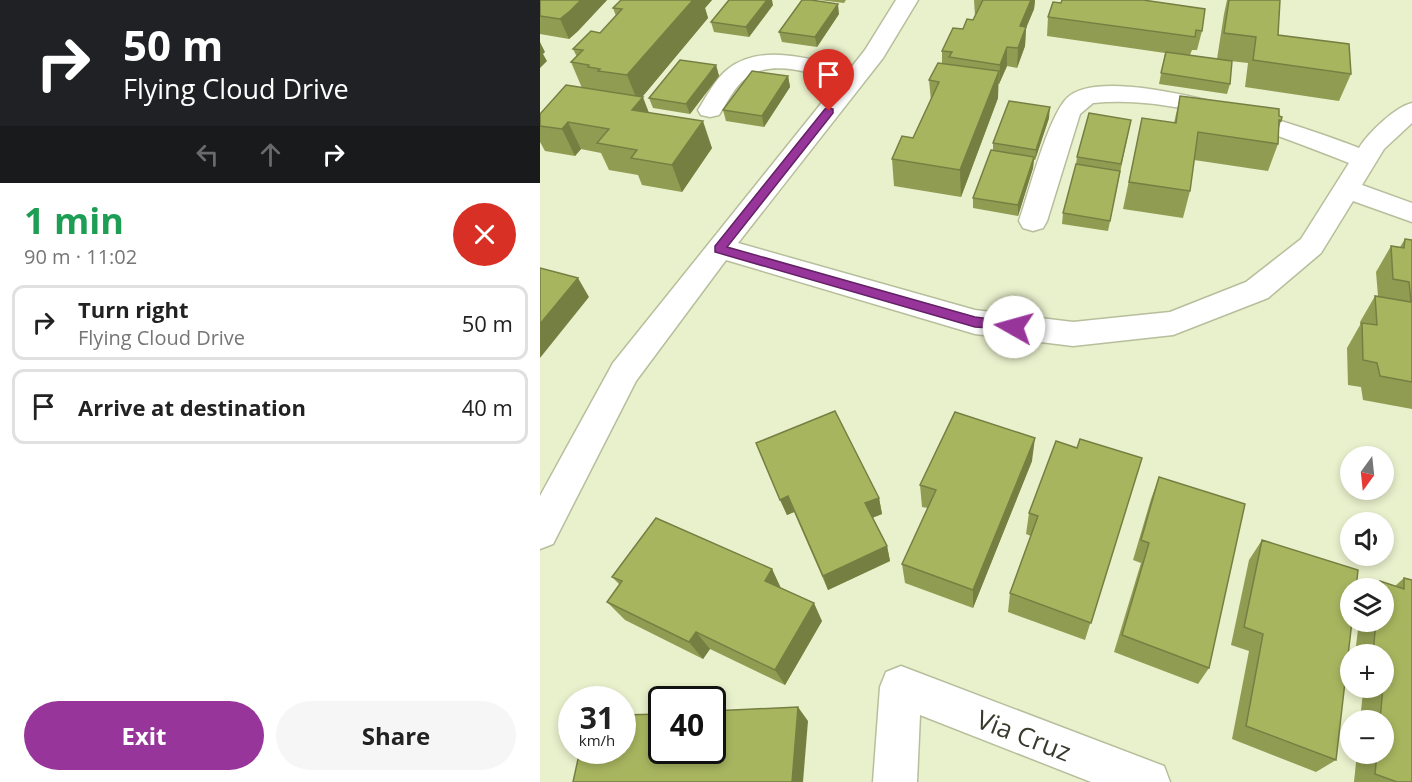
<!DOCTYPE html>
<html lang="en">
<head>
<meta charset="utf-8">
<style>
	:root { --surface:#fff; --page:#f6f6f6; --text:#222; --muted:#767676; --line:#e0e0e0; --accent:#98359b }
	body { margin:0; font-family:"Open Sans",sans-serif; background:var(--page); color:var(--text); height:100vh; display:flex; flex-direction:column; font-size:22px; white-space:nowrap }
	* { box-sizing:border-box; margin:0 }
	p { font-size:20px; color:var(--muted) }
	.icon { flex:none; width:33px; height:33px; fill:none; stroke:currentColor; stroke-width:2; stroke-linecap:round; stroke-linejoin:round }
	.map { position:relative; flex:1; overflow:hidden }
	.sheet { display:flex; flex-direction:column; background:var(--surface); width:540px }
	.sheet>* { flex:none }
	.top-card { background:#202124; color:#fff; overflow:hidden }
	.needle { width:39px; rotate:195deg }
	.tools { position:absolute; left:800px; top:446px; display:grid; gap:12px }
	.tools a { display:grid; place-items:center; width:54px; height:54px; border-radius:50%; background:var(--surface); box-shadow:0 3px 9px #0003; font-size:30px }
	.speed { position:absolute; left:18px; top:686px; display:flex; gap:12px; font-size:30px; font-weight:700; text-align:center }
	.speed>* { display:grid; place-content:center; width:78px; height:78px; border-radius:50%; background:var(--surface); box-shadow:0 3px 9px #0003; line-height:1 }
	.speed small { font-size:15px; font-weight:400 }
	.speed .limit { border:3px solid #111; border-radius:9px; background:#fff; color:#111 }
	.pin { position:absolute; display:grid; place-items:center; width:51px; height:51px; color:#fff; margin:-62px -26px; border-radius:50% 50% 50% 0; rotate:-45deg; box-shadow:0 0 6px #0007 }
	.pin .icon { rotate:45deg }
	.me { position:absolute; width:66px; margin:-33px; rotate:277deg; stroke-linejoin:round; filter:drop-shadow(0 0 4px #0008) }
	.turn { display:flex; align-items:center; gap:21px; height:126px; padding:0 24px; font-size:27px }
	.turn .icon { width:78px; height:78px; stroke-width:2.5 }
	.turn b { display:block; font-size:42px; line-height:51px }
	.lanes { display:flex; align-items:center; height:57px; padding:0 24px; background:#0003; justify-content:center; gap:30px; direction:ltr }
	.lanes .off { opacity:.35 }
	.round { display:grid; place-items:center; flex:none; width:63px; height:63px; border-radius:32px; background:var(--page) }
	.summary { display:flex; align-items:center; justify-content:space-between; height:102px; padding:0 24px }
	h1 { font-size:36px; font-weight:700; line-height:45px; color:#1e9e55 }
	.button { display:flex; gap:12px; margin-top:auto; padding:12px 24px }
	.button a { flex:1; height:69px; border-radius:36px; background:var(--accent); color:#fff; font-size:24px; font-weight:700; line-height:69px; text-align:center }
	.button a+a { background:var(--page); color:var(--text) }
	ul { padding:0; list-style:none }
	li { display:flex; align-items:center; gap:18px; height:75px; margin:0 12px 9px; padding:0 12px; border:3px solid var(--line); border-radius:12px }
	li div { flex:1 }
	li b { display:block; font-size:22px }
	li em { font-style:normal }
	main { display:flex; flex:1; min-height:0 }
	.map>svg:first-child { display:block }
</style>
</head>
<body>
<main>
<section class="sheet">
<div class="top-card">
<div class="turn"><svg class="icon" aria-label="right" viewBox="0 0 24 24"><path d="M7 20v-9h11M14 6l5 5-5 5"/></svg><div><b>50 m</b>Flying Cloud Drive</div></div>
<div class="lanes"><svg class="icon off" aria-label="left" viewBox="0 0 24 24"><path d="M17 20v-9H6M10 6l-5 5 5 5"/></svg><svg class="icon off" aria-label="ahead" viewBox="0 0 24 24"><path d="M12 20V5M6 11l6-6 6 6"/></svg><svg class="icon" aria-label="right" viewBox="0 0 24 24"><path d="M7 20v-9h11M14 6l5 5-5 5"/></svg></div>
</div>
<div class="summary"><div><h1>1 min</h1><p>90 m · 11:02</p></div><a class="round" style="background:#d93025;color:#fff"><svg class="icon" aria-label="close" viewBox="0 0 24 24"><path d="M6 6l12 12M18 6L6 18"/></svg></a></div>
<ul>
<li><svg class="icon" aria-label="right" viewBox="0 0 24 24"><path d="M7 20v-9h11M14 6l5 5-5 5"/></svg><div><b>Turn right</b><p>Flying Cloud Drive</p></div><em>50 m</em></li>
<li><svg class="icon" aria-label="arrive" viewBox="0 0 24 24"><path d="M6 21V4h12l-3 4 3 4H6"/></svg><div><b>Arrive at destination</b></div><em>40 m</em></li>
</ul>
<div class="button"><a>Exit</a><a>Share</a></div>
</section>
<div class="map">
<svg width="872" height="782" viewBox="0 0 872 782">
	<rect width="100%" height="100%" fill="#e9f0cc"/>
	<g fill="none" stroke-linecap="round" stroke-linejoin="round">
		<defs>
			<path id="minor" d="M356 0H378L343 58 198 243 435 310 533 322 630 312 706 282 761 239 809 163C732 133 638 94 553 103L540 114 507 221 503 228 493 231 483 228 479 221C489 192 508 117 527 98 567 58 770 129 819 148 828 133 855 107 872 103V123L844 149 822 185 872 203V222L813 201 781 253 728 298 633 335 533 346 435 334 186 260 96 381 13 544 0 549V496L73 363 300 80C273 74 231 58 206 78 194 87 187 103 179 115L170 117 161 115 158 110C167 96 175 79 188 69 221 42 274 60 310 69L325 50Z
				M361 666 624 766 630 782H551L380 715 377 782H333L340 687 346 672Z"/>
		</defs>
		<use href="#minor" stroke="#b7be9c" stroke-width="3"/>
		<use href="#minor" fill="#fff" fill-rule="evenodd"/>
	</g>
	<path fill="#909c52" d="M0 0H67L38 31 29 39 0 34Z
		M81 0H172L165 8 168 18 102 97 109 113 172 148 142 192 102 185 98 175 69 170 61 153 41 149 35 156 5 151 0 142V114L42 88 31 62 37 57 33 49 60 33 76 16 73 8Z
		M279 0H306L304 3Z
		M434 0H495L494 9 486 28 485 46 477 68 467 66 459 84H458V98L421 197 354 186 352 159 373 138 391 101 389 80 402 63V51L423 29 433 20 435 16Z
		M687 0H740L738 35 811 74 799 101 705 87 708 63 690 61V84L687 94 619 84 625 53 507 36 508 17 662 31 657 50H652L650 55 677 59 684 14Z
		M233 5 209 37 174 32 171 22Z
		M299 14 277 47 242 42 239 32Z
		M176 65 179 76 150 114 113 108 109 98Z
		M248 76 250 87 224 127 186 121 183 110Z
		M640 96 739 116 741 121 739 128 738 144 728 171 654 160 650 191 643 218 583 209 602 118 634 123Z
		M509 118 495 160H494L493 168 478 216 433 208V198L453 150V143Z
		M591 120 568 231 522 224 523 213 536 164 537 157Z
		M865 239 872 240V409L823 400 821 387 808 385 807 348 820 325V322L835 296H838L836 272 851 246 860 247Z
		M216 443 339 498 342 514 332 518 347 546 350 561 288 590 254 512 247 515Z
		M537 448 602 458 545 640 468 612 470 593 491 536 486 534 489 513Z
		M492 461 433 608 365 583 362 564 388 508 382 507 380 485Z
		M619 477 669 668 658 684 574 652 601 563 593 560 611 499Z
		M722 540 796 760 776 772 692 739 709 651 691 645 709 560Z
		M232 569 241 588 282 621 245 685 170 649 163 659 85 620 67 602 80 585 72 577Z
		M864 578 872 782H814L817 753H843V720H820L823 692 811 688 843 687V654H815L819 621H843V588H833L840 581 855 586Z"/>
	<path fill="#767f42" d="M41 0H67L38 31 29 39 20 19Z
		M153 0H172L165 8 168 18 98 102 87 75Z
		M227 0H232L233 5 209 37 206 27Z
		M491 0H495L494 9 486 28 485 46 477 68 478 48 480 26Z
		M298 4 299 14 277 47 275 37Z
		M0 42 5 52 3 54 7 61 0 68Z
		M467 47V66L459 84 460 65Z
		M176 65 179 76 150 114 146 104Z
		M459 71 458 98 421 197 420 170Z
		M248 76 250 87 224 127 222 116Z
		M103 97 113 124 92 110Z
		M510 107 509 118 495 160 496 150Z
		M163 121 172 148 142 192 132 165Z
		M28 122 41 149 35 156 22 129Z
		M494 157 493 168 478 216V205Z
		M38 278 49 297 0 358V324Z
		M495 438 492 461 433 608V590Z
		M248 496 254 512 247 515 240 500Z
		M339 498 342 514 329 519 325 503Z
		M347 546 350 561 288 590 283 576Z
		M232 569 241 589 225 581Z
		M274 603 282 621 245 685 235 670Z
		M156 632 170 649 163 659 149 642Z
		M258 707 268 721 263 782H252Z"/>
	<path fill="#a8b55f" stroke="#767f42" stroke-width="1.5" d="M0 0H41L30 11 20 19 0 16Z
		M81 0H153L87 75 58 71 60 69 48 67 49 65 31 62 43 50 33 49 51 31 60 33 82 9 73 8Z
		M189 0H227L206 27 171 22Z
		M262 0H271L298 4 275 37 239 32Z
		M443 0H491L480 26 486 27 478 48 467 47 460 65 409 57 412 52 402 51 413 28 423 29 427 19 433 20Z
		M522 0H603L665 9 662 31 656 30 655 37 508 17 513 2 521 3Z
		M689 0H740L738 35 809 44 811 74 713 60 716 37 684 33Z
		M626 52 692 61 690 84 621 73Z
		M140 60 176 65 146 104 109 98Z
		M398 63 459 71 420 170 352 159 362 136 373 138 399 82 389 80Z
		M212 71 248 76 222 116 183 110Z
		M26 85 103 97 92 110 163 121 132 165 91 158 97 150 57 143 69 129 28 122 22 129 0 126V114Z
		M640 96 739 109V116L742 117 741 121 739 120 738 144 658 132 650 191 589 182 602 118 636 123Z
		M469 101 510 107 496 150 453 143Z
		M549 113 591 120 581 164 537 157Z
		M451 150 494 157 478 205 433 198Z
		M536 164 580 171 570 221 523 213Z
		M865 239 872 240V382L840 376 837 363 823 360 822 323 837 325 835 296 871 302 869 282 853 279 851 246 864 248Z
		M0 268 38 278 0 324Z
		M295 411 339 498 325 503 347 546 283 576 248 496 240 500 216 443Z
		M415 412 495 438 433 590 362 564 396 490 380 485Z
		M540 439 602 458 551 623 470 593 498 516 489 513 516 441 537 448Z
		M619 477 705 504 669 668 582 635 609 543 601 540Z
		M116 518 232 569 225 581 274 603 235 670 156 632 149 642 67 602 82 581 72 577Z
		M722 540 818 570 816 588H810V621H812L796 760 706 726 723 634 704 627Z
		M864 578 872 580V782H857L835 774 837 753H843V720H840L844 676 843 654H833L836 621H843V588H840V581L864 589Z
		M258 707 252 782H33L40 750H82V715L122 714V750H172V711Z"/>
	<path fill="#98359b" stroke="#632265" stroke-width="1.5" d="M289 108 293 109V113L187 247 435 317 474 322 481 327 479 330 435 327 175 252V246L285 109Z"/>
	<g text-anchor="middle" dominant-baseline="central" stroke-width="4.5" stroke-linejoin="round" paint-order="stroke">
		<g font-size="26" fill="#373a2c" stroke="#fff">
			<text transform="translate(484 735) rotate(21)">Via Cruz</text>
		</g>
	</g>
</svg>
<div class="tools">
<a><svg class="needle" viewBox="-14 -14 28 28"><path d="M0-13l5 13h-10z" fill="#e53935"/><path d="M0 13l5-13h-10z" fill="#767676"/></svg></a>
<a><svg class="icon" aria-label="sound" viewBox="0 0 24 24"><path d="M4 9h4l5-4v14l-5-4H4zM17 9q2 3 0 6"/></svg></a>
<a><svg class="icon" aria-label="layers" viewBox="0 0 24 24"><path d="M12 4l9 5-9 5-9-5zM3 14l9 5 9-5"/></svg></a>
<a>+</a>
<a>−</a>
</div>
<div class="speed"><div>31<small>km/h</small></div><div class="limit">40</div></div>
<div class="pin" style="left:289px;top:111px;background:#d93025"><svg class="icon" aria-label="arrive" viewBox="0 0 24 24"><path d="M6 21V4h12l-3 4 3 4H6"/></svg></div>
<svg class="me" style="left:474px;top:327px" viewBox="-20 -20 40 40"><circle r="19" fill="#fff"/><path d="M0-13L10 11 0 6-10 11z" fill="#98359b"/></svg>
</div>
</main>
</body>
</html>
